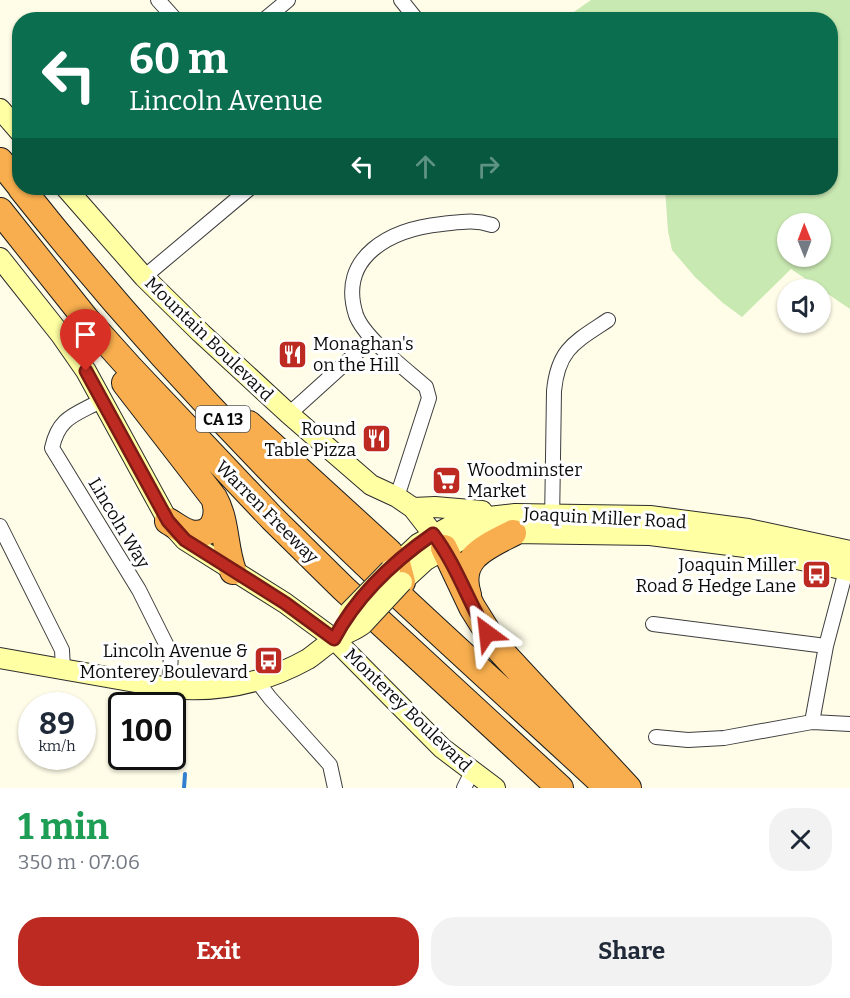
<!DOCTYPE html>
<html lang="en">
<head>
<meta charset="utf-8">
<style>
	:root { --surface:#fff; --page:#f2f2f3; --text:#1f2937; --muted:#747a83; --accent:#bc2a21 }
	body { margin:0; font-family:Bitter,serif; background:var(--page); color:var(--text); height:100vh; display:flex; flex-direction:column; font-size:22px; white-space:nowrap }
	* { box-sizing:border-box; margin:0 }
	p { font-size:20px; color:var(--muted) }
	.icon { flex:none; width:33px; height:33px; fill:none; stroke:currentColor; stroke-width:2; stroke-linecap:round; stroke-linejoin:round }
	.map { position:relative; height:788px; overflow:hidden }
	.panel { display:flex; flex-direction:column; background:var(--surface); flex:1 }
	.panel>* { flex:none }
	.top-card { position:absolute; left:12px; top:12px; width:826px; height:183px; border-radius:24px; box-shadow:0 2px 4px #0004; background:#0b6e4f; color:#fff; overflow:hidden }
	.needle { width:39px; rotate:359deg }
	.controls { position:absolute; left:777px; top:213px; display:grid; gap:12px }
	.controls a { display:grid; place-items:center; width:54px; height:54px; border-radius:50%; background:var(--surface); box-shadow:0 2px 4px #0004; font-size:30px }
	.speed { position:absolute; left:18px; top:692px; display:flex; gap:12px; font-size:30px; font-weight:700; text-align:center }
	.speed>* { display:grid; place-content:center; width:78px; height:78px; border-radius:50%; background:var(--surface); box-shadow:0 2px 4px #0004; line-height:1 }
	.speed small { font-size:15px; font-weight:400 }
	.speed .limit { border:3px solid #111; border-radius:9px; background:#fff; color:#111 }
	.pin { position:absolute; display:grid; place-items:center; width:51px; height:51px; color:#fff; margin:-62px -26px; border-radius:50% 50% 50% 0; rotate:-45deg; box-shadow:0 0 6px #0007 }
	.pin .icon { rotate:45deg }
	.me { position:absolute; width:66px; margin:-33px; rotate:330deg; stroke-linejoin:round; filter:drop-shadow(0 0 4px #0008) }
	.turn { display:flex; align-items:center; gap:21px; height:126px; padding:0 18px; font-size:27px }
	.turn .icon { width:78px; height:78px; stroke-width:2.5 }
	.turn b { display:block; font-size:42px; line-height:51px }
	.lanes { display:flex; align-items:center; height:57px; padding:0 18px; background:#0003; justify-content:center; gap:30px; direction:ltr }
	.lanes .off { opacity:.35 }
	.round { display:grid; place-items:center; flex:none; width:63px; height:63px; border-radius:24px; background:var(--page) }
	.headline { display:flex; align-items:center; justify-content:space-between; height:102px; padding:0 18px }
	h1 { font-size:36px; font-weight:700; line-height:45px; color:#1e9e55 }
	.action { display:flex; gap:12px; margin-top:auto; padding:12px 18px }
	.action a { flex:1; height:69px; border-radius:24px; background:var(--accent); color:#fff; font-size:24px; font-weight:700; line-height:69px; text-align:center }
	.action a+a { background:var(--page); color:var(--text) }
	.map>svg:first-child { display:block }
</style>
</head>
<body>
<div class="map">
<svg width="850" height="788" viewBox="0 0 850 788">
	<rect width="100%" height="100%" fill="#fffde8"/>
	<path fill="#c9e9b2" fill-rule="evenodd" d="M591 0H850V309L791 269 742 317 723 303 695 277 672 250 668 231 665 188H831V20L564 19ZM788 224H820V256H788Z"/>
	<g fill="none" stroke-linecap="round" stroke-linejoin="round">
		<path stroke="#327fcf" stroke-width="4" d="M184 788 185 774"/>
		<defs>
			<path id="street" d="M158 0 176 20
				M401 0 417 20
				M264 20 288 0
				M144 277 250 188
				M102 400C76 415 59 416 52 448L139 590 171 654 169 688
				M289 414 372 339
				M397 497 429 398 426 387C407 370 364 338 356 315 337 256 392 229 442 224 461 222 473 219 492 225
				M552 524 554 391C558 349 575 342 608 320
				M0 526 62 650 63 669
				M653 624 826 646
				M257 681 270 698 330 765 335 788
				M812 722 826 646 848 563
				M656 737 688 740 724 738 812 722 850 724
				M464 788 472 772"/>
			<path id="secondary" d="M0 109 20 132
				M66 188 144 277 201 333 289 414 371 485 397 497 413 508 444 548
				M0 258 61 335 86 371 168 521 185 540 285 603 334 639 442 748 495 788
				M413 508 435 507 482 511
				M390 570 418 544 449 527 470 519 515 514 650 516 748 529 850 551
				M402 582 426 560 459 541 476 536 513 533 650 535 745 547 850 571
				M0 658 169 688C218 693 265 683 308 659 317 653 325 645 334 640 343 634 354 631 363 624"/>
			<path id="highway" d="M0 161 20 186
				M21 188C106 295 199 399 296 496 397 597 504 691 608 788
				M0 211 86 319 131 369 272 518 343 588 560 788
				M125 383 214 498C227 521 224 547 233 571
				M249 424 389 552 397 563 402 582
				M168 521C175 525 182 531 190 533 212 538 220 519 215 501
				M444 548 472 607 497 647 628 788
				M468 595C456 558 486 547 513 533"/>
		</defs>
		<use href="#street" stroke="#3e3e3e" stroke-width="16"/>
		<use href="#secondary" stroke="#2d2d2d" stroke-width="22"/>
		<use href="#highway" stroke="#1c1c1c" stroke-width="28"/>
		<use href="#street" stroke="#fff" stroke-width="14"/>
		<use href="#secondary" stroke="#ffffa3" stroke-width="20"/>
		<use href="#highway" stroke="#f8ae4e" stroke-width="26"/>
		<defs>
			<path id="secondary-bridge" d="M349 612 390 570
				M363 624 402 582"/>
		</defs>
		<use href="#secondary-bridge" stroke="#2d2d2d" stroke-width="22" stroke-linecap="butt"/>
		<use href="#secondary-bridge" stroke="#ffffa3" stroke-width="20"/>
	</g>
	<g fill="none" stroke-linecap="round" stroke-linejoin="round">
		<defs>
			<path id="route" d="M86 371 168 521 185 540 285 603 334 639C356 597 394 561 433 534 456 564 468 601 487 633"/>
		</defs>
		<use href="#route" stroke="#7a1b15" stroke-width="15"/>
		<use href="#route" stroke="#bc2a21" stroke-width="10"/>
	</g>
	<defs>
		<symbol id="restaurant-square" viewBox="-11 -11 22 22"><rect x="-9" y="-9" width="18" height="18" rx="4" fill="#bc2a21" stroke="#fff"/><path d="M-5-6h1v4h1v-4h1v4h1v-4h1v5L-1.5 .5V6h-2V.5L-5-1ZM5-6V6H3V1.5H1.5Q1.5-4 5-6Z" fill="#fff"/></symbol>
		<symbol id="supermarket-square" viewBox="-11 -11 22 22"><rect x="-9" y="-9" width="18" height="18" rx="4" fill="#bc2a21" stroke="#fff"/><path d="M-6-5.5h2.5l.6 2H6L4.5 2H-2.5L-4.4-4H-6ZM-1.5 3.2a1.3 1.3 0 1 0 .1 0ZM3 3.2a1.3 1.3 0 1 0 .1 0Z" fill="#fff"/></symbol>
		<symbol id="bus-square" viewBox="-11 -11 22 22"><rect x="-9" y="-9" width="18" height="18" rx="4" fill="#bc2a21" stroke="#fff"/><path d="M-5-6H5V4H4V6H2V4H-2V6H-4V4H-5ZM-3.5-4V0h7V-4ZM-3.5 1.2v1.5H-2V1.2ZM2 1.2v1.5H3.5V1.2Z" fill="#fff"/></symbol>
	</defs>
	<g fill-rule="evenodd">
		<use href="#restaurant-square" x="276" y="338" width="33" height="33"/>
		<use href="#restaurant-square" x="360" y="422" width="33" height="33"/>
		<use href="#supermarket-square" x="430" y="464" width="33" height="33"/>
		<use href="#bus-square" x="800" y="558" width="33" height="33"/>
		<use href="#bus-square" x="252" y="644" width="33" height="33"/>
	</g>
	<g text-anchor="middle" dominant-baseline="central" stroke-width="6" stroke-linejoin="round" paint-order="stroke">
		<rect fill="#fff" stroke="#545454" stroke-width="1.5" x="196" y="406" width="54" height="26" rx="4.5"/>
		<g font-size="16" font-weight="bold" fill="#0b0b0b">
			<text x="223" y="419">CA 13</text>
		</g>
		<g font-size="18" fill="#0b0b0b" stroke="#fff">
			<text transform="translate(209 339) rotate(44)">Mountain Boulevard</text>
			<text transform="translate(267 512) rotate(45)">Warren Freeway</text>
			<text transform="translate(605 518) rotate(3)">Joaquin Miller Road</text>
			<text transform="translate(119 523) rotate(59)">Lincoln Way</text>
			<text transform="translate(408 710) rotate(44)">Monterey Boulevard</text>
		</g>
		<g font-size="18" fill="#0b0b0b" stroke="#fff" text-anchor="end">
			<text x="313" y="344" text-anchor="start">Monaghan's<tspan x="313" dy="21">on the Hill</tspan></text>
			<text x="356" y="429">Round<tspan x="356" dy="21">Table Pizza</tspan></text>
			<text x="467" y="470" text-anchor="start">Woodminster<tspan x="467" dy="21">Market</tspan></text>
			<text x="796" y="565">Joaquin Miller<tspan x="796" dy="21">Road &amp; Hedge Lane</tspan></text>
			<text x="248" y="651">Lincoln Avenue &amp;<tspan x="248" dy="21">Monterey Boulevard</tspan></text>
		</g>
	</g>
</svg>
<div class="controls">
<a><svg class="needle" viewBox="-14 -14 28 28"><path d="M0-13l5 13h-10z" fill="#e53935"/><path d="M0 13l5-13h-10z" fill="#747a83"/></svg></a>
<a><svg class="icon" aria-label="sound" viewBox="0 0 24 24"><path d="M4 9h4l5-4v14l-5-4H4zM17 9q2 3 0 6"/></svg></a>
</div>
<div class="speed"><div>89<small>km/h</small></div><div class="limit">100</div></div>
<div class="pin" style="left:86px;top:371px;background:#d93025"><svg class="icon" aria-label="arrive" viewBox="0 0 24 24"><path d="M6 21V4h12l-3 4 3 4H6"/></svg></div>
<svg class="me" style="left:487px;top:633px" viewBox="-20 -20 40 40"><path d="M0-17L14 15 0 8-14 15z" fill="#bc2a21" stroke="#fff" stroke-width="4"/></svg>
<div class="top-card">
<div class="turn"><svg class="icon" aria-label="left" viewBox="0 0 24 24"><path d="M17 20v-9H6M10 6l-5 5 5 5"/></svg><div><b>60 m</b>Lincoln Avenue</div></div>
<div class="lanes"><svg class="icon" aria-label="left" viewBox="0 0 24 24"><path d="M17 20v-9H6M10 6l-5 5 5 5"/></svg><svg class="icon off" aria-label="ahead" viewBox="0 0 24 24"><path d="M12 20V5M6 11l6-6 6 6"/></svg><svg class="icon off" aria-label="right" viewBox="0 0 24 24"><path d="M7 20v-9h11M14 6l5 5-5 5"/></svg></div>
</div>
</div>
<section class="panel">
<div class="headline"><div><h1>1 min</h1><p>350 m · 07:06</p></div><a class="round"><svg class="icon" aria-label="close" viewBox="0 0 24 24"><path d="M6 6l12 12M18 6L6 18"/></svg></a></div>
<div class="action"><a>Exit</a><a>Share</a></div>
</section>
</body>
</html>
